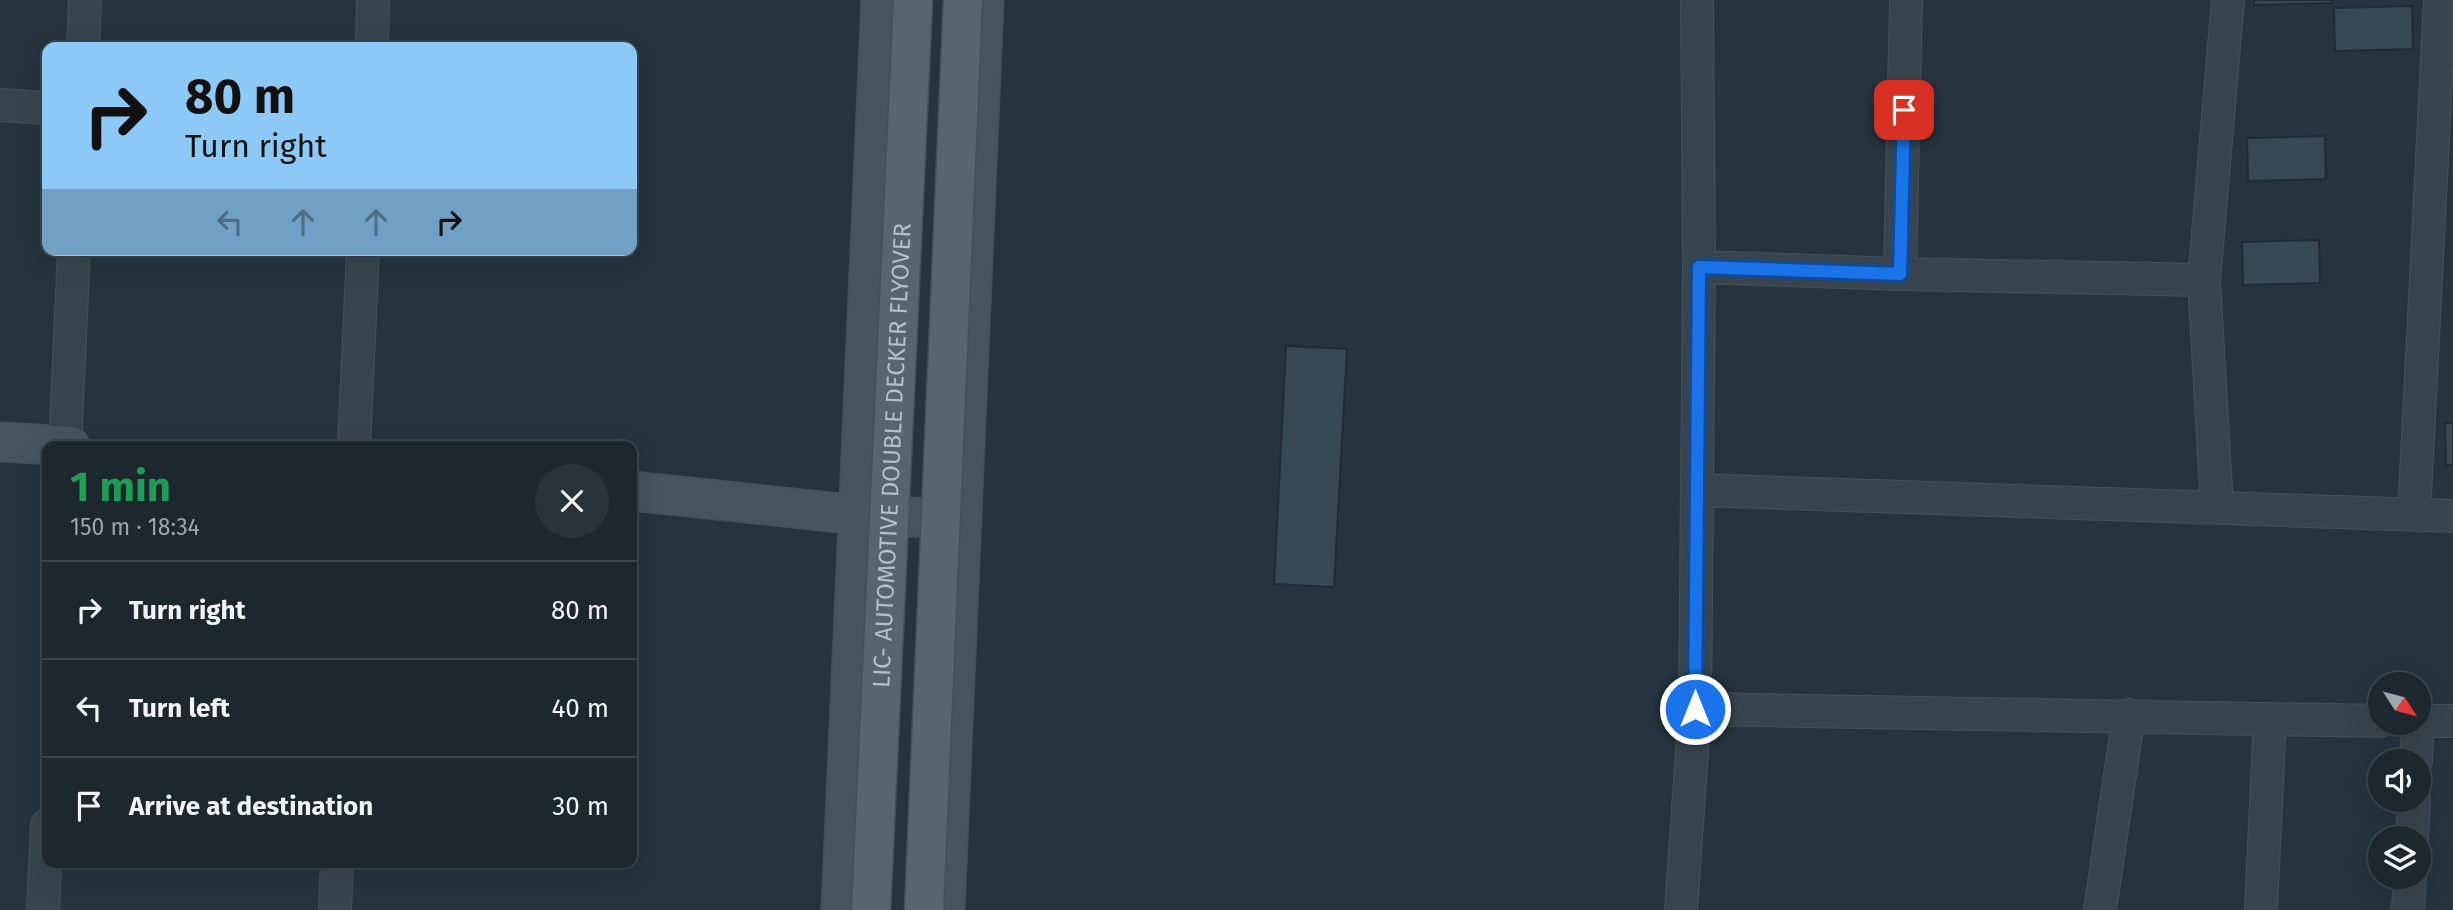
<!DOCTYPE html>
<html lang="en">
<head>
<meta charset="utf-8">
<style>
	:root { --surface:#1c272e; --page:#29333a; --text:#f1f3f6; --muted:#a0a5aa; --line:#3a444a }
	body { margin:0; font-family:"Fira Sans",sans-serif; background:var(--page); color:var(--text); height:100vh; display:flex; flex-direction:column; font-size:26px; white-space:nowrap }
	* { box-sizing:border-box; margin:0 }
	p { font-size:23px; color:var(--muted) }
	.icon { flex:none; width:38px; height:38px; fill:none; stroke:currentColor; stroke-width:2; stroke-linecap:round; stroke-linejoin:round }
	.map { position:relative; flex:1; overflow:hidden }
	.drawer { position:absolute; left:42px; top:441px; width:595px; height:427px; display:flex; flex-direction:column; background:var(--surface); border-radius:14px; box-shadow:0 7px 28px #0002,0 0 0 2px var(--line) }
	.drawer>* { flex:none }
	.hud { position:absolute; left:42px; top:42px; width:595px; height:214px; border-radius:14px; box-shadow:0 7px 28px #0002,0 0 0 2px var(--line); background:#8cc9f6; color:#111; overflow:hidden }
	.needle { width:46px; rotate:126deg }
	.buttons { position:absolute; left:2368px; top:672px; display:grid; gap:14px }
	.buttons a { display:grid; place-items:center; width:63px; height:63px; border-radius:50%; background:var(--surface); box-shadow:0 7px 28px #0002,0 0 0 2px var(--line); font-size:35px }
	.pin { position:absolute; display:grid; place-items:center; width:60px; height:60px; color:#fff; margin:-30px; border-radius:14px; box-shadow:0 4px 10px #0006 }
	.me { position:absolute; width:77px; margin:-38px; rotate:0deg; stroke-linejoin:round; filter:drop-shadow(0 0 5px #0008) }
	.turn { display:flex; align-items:center; gap:24px; height:147px; padding:0 28px; font-size:32px }
	.turn .icon { width:91px; height:91px; stroke-width:2.5 }
	.turn b { display:block; font-size:49px; line-height:60px }
	.lanes { display:flex; align-items:center; height:66px; padding:0 28px; background:#0003; justify-content:center; gap:35px; direction:ltr }
	.lanes .off { opacity:.35 }
	.round { display:grid; place-items:center; flex:none; width:74px; height:74px; border-radius:37px; background:var(--page) }
	.summary { display:flex; align-items:center; justify-content:space-between; height:119px; padding:0 28px }
	h1 { font-size:42px; font-weight:700; line-height:52px; color:#1e9e55 }
	ul { padding:0; list-style:none }
	li { display:flex; align-items:center; gap:21px; height:98px; padding:0 28px; border-top:2px solid var(--line) }
	li div { flex:1 }
	li b { display:block; font-size:26px }
	li em { font-style:normal }
	.map>svg:first-child { display:block }
</style>
</head>
<body>
<div class="map">
<svg width="2453" height="910" viewBox="0 0 2453 910">
	<rect width="100%" height="100%" fill="#25343e"/>
	<path fill="#374954" stroke="#202c35" stroke-width="2" d="M2254 0H2332V3L2254 5Z
		M2412 6 2413 49 2335 51 2334 8Z
		M2325 136 2326 179 2248 181 2247 138Z
		M2319 240 2320 283 2243 285 2242 242Z
		M1286 346 1347 349 1334 587 1274 584Z
		M2445 423H2453V465H2446Z"/>
	<g fill="none" stroke-linecap="round" stroke-linejoin="round">
		<defs>
			<path id="street" d="M83 47 85 0
				M372 47 373 0
				M0 105 47 108
				M1699 267 1900 274 2204 280 2228 0
				M1900 274 1906 0
				M2204 280 2217 508
				M65 446 74 250
				M354 446 363 250
				M1697 490 2453 516
				M2414 515 2440 0
				M1695 709 2380 721
				M2418 721H2453
				M2416 761 2418 723
				M2412 838 2414 800
				M43 910 47 825
				M335 910 337 863
				M1681 910 1695 709 1699 267 1697 0
				M2100 910 2129 715
				M2261 910 2270 719
				M2408 910 2410 877"/>
			<path id="secondary" d="M0 442 70 446
				M632 491 859 515 962 519
				M841 910 881 0
				M945 910 984 0"/>
		</defs>
		<use href="#street" stroke="#45515a" stroke-width="34"/>
		<use href="#secondary" stroke="#45515a" stroke-width="41"/>
		<use href="#street" stroke="#39454e" stroke-width="32"/>
		<use href="#secondary" stroke="#475561" stroke-width="38"/>
		<path stroke="#5b6a75" stroke-width="5" stroke-dasharray="7 7" stroke-linecap="butt" d="M888 910 930 0
			M909 910 951 0"/>
		<defs>
			<g id="primary-bridge">
				<path id="s1" d="M871 910 913 0"/>
				<path d="M924 910 963 0"/>
			</g>
		</defs>
		<use href="#primary-bridge" stroke="#45515a" stroke-width="41" stroke-linecap="butt"/>
		<use href="#primary-bridge" stroke="#57656e" stroke-width="38"/>
	</g>
	<g fill="none" stroke-linecap="round" stroke-linejoin="round">
		<defs>
			<path id="route" d="M1695 709 1699 267 1900 274 1904 110"/>
		</defs>
		<use href="#route" stroke="#114b97" stroke-width="18"/>
		<use href="#route" stroke="#1a73e8" stroke-width="12"/>
	</g>
	<g text-anchor="middle" dominant-baseline="central" stroke-width="7" stroke-linejoin="round" paint-order="stroke">
		<g font-size="24" fill="#b5c0c9" stroke="#1e2a33">
			<text stroke="none"><textPath href="#s1" startOffset="455">LIC- AUTOMOTIVE DOUBLE DECKER FLYOVER</textPath></text>
		</g>
	</g>
</svg>
<div class="buttons">
<a><svg class="needle" viewBox="-14 -14 28 28"><path d="M0-13l5 13h-10z" fill="#e53935"/><path d="M0 13l5-13h-10z" fill="#a0a5aa"/></svg></a>
<a><svg class="icon" aria-label="sound" viewBox="0 0 24 24"><path d="M4 9h4l5-4v14l-5-4H4zM17 9q2 3 0 6"/></svg></a>
<a><svg class="icon" aria-label="layers" viewBox="0 0 24 24"><path d="M12 4l9 5-9 5-9-5zM3 14l9 5 9-5"/></svg></a>
</div>
<div class="pin" style="left:1904px;top:110px;background:#d93025"><svg class="icon" aria-label="arrive" viewBox="0 0 24 24"><path d="M6 21V4h12l-3 4 3 4H6"/></svg></div>
<svg class="me" style="left:1695px;top:709px" viewBox="-20 -20 40 40"><circle r="17" fill="#1a73e8" stroke="#fff" stroke-width="3"/><path d="M0-11L8 9 0 5-8 9z" fill="#fff"/></svg>
<div class="hud">
<div class="turn"><svg class="icon" aria-label="right" viewBox="0 0 24 24"><path d="M7 20v-9h11M14 6l5 5-5 5"/></svg><div><b>80 m</b>Turn right</div></div>
<div class="lanes"><svg class="icon off" aria-label="left" viewBox="0 0 24 24"><path d="M17 20v-9H6M10 6l-5 5 5 5"/></svg><svg class="icon off" aria-label="ahead" viewBox="0 0 24 24"><path d="M12 20V5M6 11l6-6 6 6"/></svg><svg class="icon off" aria-label="ahead" viewBox="0 0 24 24"><path d="M12 20V5M6 11l6-6 6 6"/></svg><svg class="icon" aria-label="right" viewBox="0 0 24 24"><path d="M7 20v-9h11M14 6l5 5-5 5"/></svg></div>
</div>
<section class="drawer">
<div class="summary"><div><h1>1 min</h1><p>150 m · 18:34</p></div><a class="round"><svg class="icon" aria-label="close" viewBox="0 0 24 24"><path d="M6 6l12 12M18 6L6 18"/></svg></a></div>
<ul>
<li><svg class="icon" aria-label="right" viewBox="0 0 24 24"><path d="M7 20v-9h11M14 6l5 5-5 5"/></svg><div><b>Turn right</b></div><em>80 m</em></li>
<li><svg class="icon" aria-label="left" viewBox="0 0 24 24"><path d="M17 20v-9H6M10 6l-5 5 5 5"/></svg><div><b>Turn left</b></div><em>40 m</em></li>
<li><svg class="icon" aria-label="arrive" viewBox="0 0 24 24"><path d="M6 21V4h12l-3 4 3 4H6"/></svg><div><b>Arrive at destination</b></div><em>30 m</em></li>
</ul>
</section>
</div>
</body>
</html>
